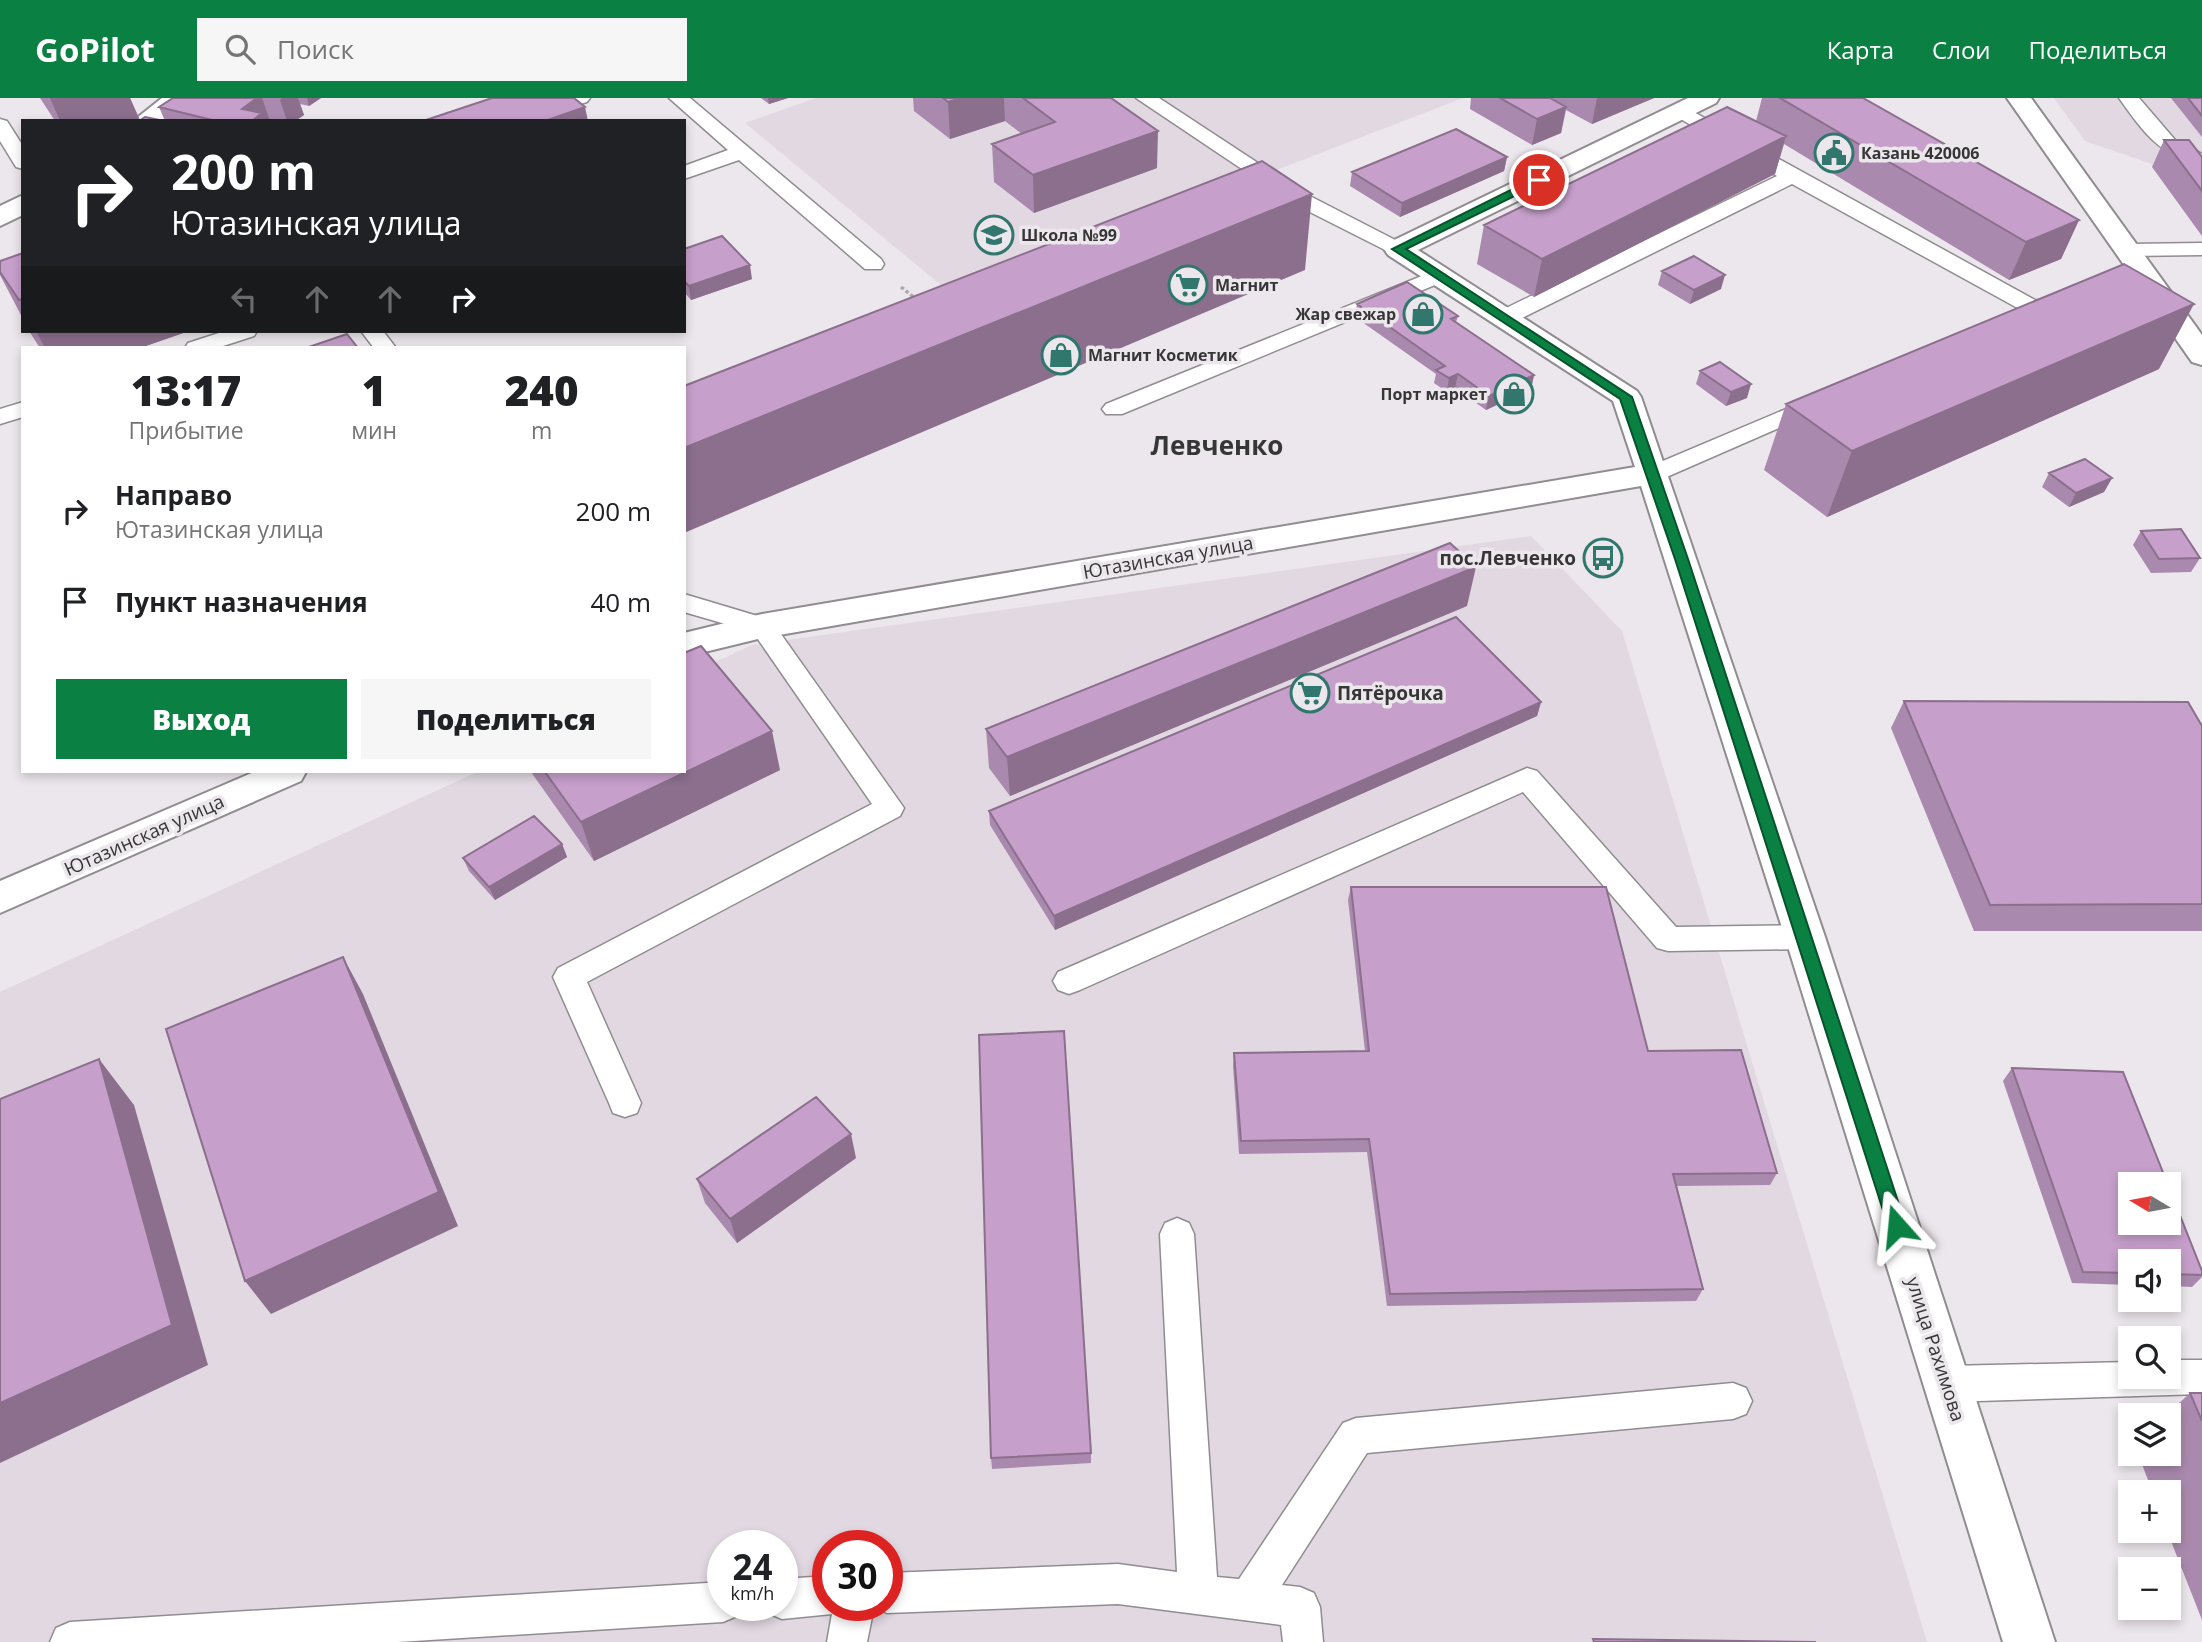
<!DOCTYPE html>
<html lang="ru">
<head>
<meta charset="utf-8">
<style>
	:root { --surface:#fff; --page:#f6f6f6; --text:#202124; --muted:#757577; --accent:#0b8043 }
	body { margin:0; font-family:"Open Sans",sans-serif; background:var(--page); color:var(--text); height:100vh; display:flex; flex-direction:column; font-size:26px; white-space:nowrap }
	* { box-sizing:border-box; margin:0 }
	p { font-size:23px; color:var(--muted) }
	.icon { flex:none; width:38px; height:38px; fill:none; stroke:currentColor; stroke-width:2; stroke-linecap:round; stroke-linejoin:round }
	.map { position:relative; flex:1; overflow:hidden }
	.drawer { position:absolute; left:21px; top:248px; width:665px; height:427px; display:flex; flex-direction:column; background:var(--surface); border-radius:0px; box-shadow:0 4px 10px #0003 }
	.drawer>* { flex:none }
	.guide { position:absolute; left:21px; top:21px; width:665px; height:214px; border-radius:0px; box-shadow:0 4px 10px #0003; background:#202124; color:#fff; overflow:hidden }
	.needle { width:46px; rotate:280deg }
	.tools { position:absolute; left:2118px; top:1074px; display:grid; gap:14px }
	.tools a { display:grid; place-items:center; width:63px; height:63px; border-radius:0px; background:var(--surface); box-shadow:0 4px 10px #0003; font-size:35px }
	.speed { position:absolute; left:707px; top:1432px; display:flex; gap:14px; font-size:35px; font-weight:700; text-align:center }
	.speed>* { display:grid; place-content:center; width:91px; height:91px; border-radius:50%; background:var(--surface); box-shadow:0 4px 10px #0003; line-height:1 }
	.speed small { font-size:18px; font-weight:400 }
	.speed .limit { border:10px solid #d22; background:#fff; color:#111 }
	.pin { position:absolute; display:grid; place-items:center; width:60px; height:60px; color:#fff; margin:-30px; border:4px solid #fff; border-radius:50%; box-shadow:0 2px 7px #0007 }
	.me { position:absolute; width:77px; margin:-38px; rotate:342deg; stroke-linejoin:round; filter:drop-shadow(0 0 5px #0008) }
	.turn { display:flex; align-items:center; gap:24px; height:147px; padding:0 35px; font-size:32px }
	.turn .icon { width:91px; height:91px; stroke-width:2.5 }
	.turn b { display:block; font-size:49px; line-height:60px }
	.lanes { display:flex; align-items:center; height:66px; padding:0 35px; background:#0003; justify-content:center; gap:35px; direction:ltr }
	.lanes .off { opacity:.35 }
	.eta { display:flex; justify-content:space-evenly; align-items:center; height:119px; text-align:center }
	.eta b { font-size:42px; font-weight:800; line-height:49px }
	.primary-button { display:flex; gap:14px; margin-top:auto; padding:14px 35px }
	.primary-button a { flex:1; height:80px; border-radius:0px; background:var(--accent); color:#fff; font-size:28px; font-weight:800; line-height:80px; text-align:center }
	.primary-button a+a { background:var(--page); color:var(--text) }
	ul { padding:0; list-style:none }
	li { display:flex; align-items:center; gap:21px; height:91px; padding:0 35px }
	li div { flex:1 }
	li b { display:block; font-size:26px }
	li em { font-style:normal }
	header { display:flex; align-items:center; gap:42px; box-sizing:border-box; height:98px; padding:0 35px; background:var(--accent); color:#fff }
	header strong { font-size:33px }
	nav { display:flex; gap:38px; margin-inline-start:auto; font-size:24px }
	.search { width:490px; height:63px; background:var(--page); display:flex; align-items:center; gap:18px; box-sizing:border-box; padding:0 24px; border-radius:0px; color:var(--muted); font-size:26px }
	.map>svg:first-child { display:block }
</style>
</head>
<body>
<header>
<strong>GoPilot</strong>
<div class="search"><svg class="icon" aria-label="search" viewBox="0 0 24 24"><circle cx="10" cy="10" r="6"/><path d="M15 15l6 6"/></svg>Поиск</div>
<nav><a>Карта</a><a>Слои</a><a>Поделиться</a></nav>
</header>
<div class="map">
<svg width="2202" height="1544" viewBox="0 0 2202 1544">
	<rect width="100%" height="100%" fill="#ece7ec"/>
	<path fill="#e1d8e2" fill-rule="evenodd" d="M816 0H1463L953 197 745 25Z
		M2054 0H2202V75L2175 74 2085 43Z
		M1531 438 1622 533 1927 1544H0V894L477 674H684V578L752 547ZM723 1447H782V1507H723ZM828 1447H887V1507H828Z"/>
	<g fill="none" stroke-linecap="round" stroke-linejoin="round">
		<defs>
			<path id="lane" d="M560 0H590L587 4 526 23H495L498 19Z
				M669 0H690L881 161 884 166 881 171H865L739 62 684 81V68L728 52Z
				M1136 0H1159L1290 86 1293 90 1291 93 1302 94 1405 147 1409 151 1405 155H1391L1294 106 1274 112 1267 110 1264 106 1267 102 1282 96 1276 94Z
				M2119 0H2139L2176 43 2202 56V68C2160 58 2143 34 2119 0Z
				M1681 7 2035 202 2075 204 2078 209 2075 214 2023 213 1792 86 1512 225H1496L1493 220 1496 215 1777 78 1674 17 1671 13Z
				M0 21 7 23 23 48V71L16 69 0 43Z
				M2202 145V157L2129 158 2122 156 2118 152 2122 148 2129 146Z
				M1439 171 1447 172 1450 177 1447 182 1122 316H1106L1102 311 1106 306Z
				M225 233H257L254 238 217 250H185L188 245Z
				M361 233H383L396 250H374Z
				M1817 298 1825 300 1829 305 1825 310 1662 381 1653 384 1644 381 1641 376 1644 371Z
				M23 304V319L0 326V311Z
				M684 496 771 522 904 710 900 718 587 884 641 1005 637 1015 625 1019 613 1015 609 1005 553 879 558 870 872 706 753 534 684 514Z
				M1527 670 1537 673 1676 829 1805 827 1816 830 1820 839 1816 848 1805 851 1668 853 1657 850 1523 694 1080 892 1069 896 1058 892 1053 883 1058 874Z
				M1177 1120 1189 1125 1194 1136 1217 1479 1239 1481 1343 1325 1356 1320 1733 1285 1746 1290 1752 1303 1746 1316 1733 1321 1367 1355 1282 1487 1300 1489 1314 1495 1320 1509 1323 1544H1283L1281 1527 1118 1506 887 1515 874 1509 867 1544H827L832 1516 782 1521 768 1515 764 1507H782V1481L828 1478V1507H887V1475L1118 1466 1177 1474 1160 1136 1165 1125Z
				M2168 1262H2202V1296L1947 1304 1934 1298 1929 1286 1934 1274 1947 1268 2130 1264V1279H2168Z
				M723 1484V1507H742L737 1518 723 1524 398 1544H50L56 1530 70 1524Z"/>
			<path id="street" d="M162 0H190L162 23H133Z
				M1688 0H1719L1716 5 1418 152 1637 293 1641 299 1825 839 2055 1544H2003L1785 839 1641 388 762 540 684 559V535L762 516 1635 369 1613 303 1388 157 1384 151 1388 145Z
				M2007 0H2031L2202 237V267L2192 264Z
				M23 97V117L0 128V108Z
				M254 674H306L301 683 0 815V783Z"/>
		</defs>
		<use href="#lane" stroke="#908c90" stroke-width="3"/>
		<use href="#street" stroke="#908c90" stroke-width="4"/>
		<path stroke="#ada9ad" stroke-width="3.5" stroke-dasharray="3.5 2.5" stroke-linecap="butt" d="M901 189 916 201"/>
		<use href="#lane" fill="#fff" fill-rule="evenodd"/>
		<use href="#street" fill="#fff" fill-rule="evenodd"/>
	</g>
	<path fill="#aa89ae" d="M40 0H130L140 22 164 23H55Z
		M173 0H321L309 8 300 6 304 17 295 23H165L159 9Z
		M761 0H788L769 6Z
		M913 0H1111L1157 70 1034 115 994 84 992 46 1022 36 1005 23 950 41 914 13Z
		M1471 0H1654L1592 26 1566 12 1561 35 1532 47 1470 11Z
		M1762 0H1863L2079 122 2061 161 2009 182 1784 46 1775 76 1534 199 1477 166 1484 127 1756 23Z
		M2171 0H2202V39Z
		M2164 42 2202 59V138L2152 69Z
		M1507 59 1504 73 1400 119 1350 88 1352 74Z
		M684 151 752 181 691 202 684 194Z
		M23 155V221L0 177V163Z
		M1662 173 1721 191 1690 206 1658 187Z
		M1357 206 1458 218 1456 224 1534 277 1531 291 1486 312 1455 290 1447 294 1434 285 1436 276 1355 219Z
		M29 233H189L140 250H40Z
		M2159 271 1827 419 1764 372 1786 306Z
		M1700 273 1747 300 1726 308 1696 286Z
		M2049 375 2112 380 2104 394 2069 409 2042 389Z
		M2141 433 2200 460 2191 474 2151 475 2133 447Z
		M1467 508 1010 698 989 670 986 631Z
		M1904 603 2202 628V833H1974L1891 630Z
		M1541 604 1537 618 1055 832 990 727 989 713Z
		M780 672 594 763 531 674H684Z
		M562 746 567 759 495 802 469 773 463 760Z
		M1351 789 1648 953 1777 1075 1770 1087 1677 1088 1703 1191 1696 1203 1387 1208 1367 1054 1239 1056 1233 968 1234 955 1365 953 1348 802Z
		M2012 970 2202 1173V1179L2192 1189 2168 1188V1164H2130V1187L2072 1185 2003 983Z
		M856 1060 737 1145 705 1105 697 1081Z
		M2190 1295H2202V1522L2167 1433 2168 1395H2153L2138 1356H2168V1318H2165Z
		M1091 1355V1365L992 1371 991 1360Z"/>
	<path fill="#8b6f8d" d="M50 0H130L140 23H60Z
		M257 0H262L270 23H247L242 11Z
		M282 0H298L304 17 295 23H287L280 2Z
		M307 0H321L309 8Z
		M768 0H788L769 6Z
		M960 0H1004L1005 23 950 41 948 4Z
		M1597 0H1654L1592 26Z
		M585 9 588 23H545Z
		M1566 9 1561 35 1532 47 1537 21Z
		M1158 33 1157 70 1034 115 1033 77Z
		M1786 38 1775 76 1534 199 1542 161Z
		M1507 59 1504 73 1400 119 1402 105Z
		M1312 96 1305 172 684 435V350Z
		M2079 122 2061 161 2009 182 2026 144Z
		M750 167 752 181 691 202 689 188Z
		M1725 177 1721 191 1690 206 1694 192Z
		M2194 206 2159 271 1827 419 1852 353Z
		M36 233H189L140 250H45Z
		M1458 276 1455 290 1447 294 1449 280Z
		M1534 277 1531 291 1486 312 1489 298Z
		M1751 286 1747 300 1726 308 1731 294Z
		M2112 380 2104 394 2069 409 2076 395Z
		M1476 469 1467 508 1010 698 1007 659Z
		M1541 604 1537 618 1055 832 1054 818Z
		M772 633 780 672 594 763 581 724Z
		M562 746 567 759 495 802 489 789Z
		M343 859 363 896 458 1128 271 1216 245 1183Z
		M99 961 134 1007 208 1267 0 1365V1305Z
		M851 1036 856 1060 737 1145 730 1121Z"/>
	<path fill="#c69fca" stroke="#8b6f8d" stroke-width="2" d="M173 0H257L242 11 262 15 252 23H216L159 9Z
		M492 0H574L585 9 545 23H423Z
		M943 0H960L948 4Z
		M1023 0H1111L1158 33 1033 77 992 46 1055 24Z
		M1500 0H1550L1566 9 1537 21Z
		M1780 0H1863L2079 122 2026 144Z
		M2188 0H2202V18Z
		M1727 9 1786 38 1542 161 1484 127Z
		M145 19 164 23H139Z
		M1456 31 1507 59 1402 105 1352 74Z
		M2164 42H2189L2202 59V93Z
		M1262 63 1312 96 684 350V288Z
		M722 138 750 167 689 188 684 183V151Z
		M23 155V201L19 202 0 174V163Z
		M1694 158 1725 177 1694 192 1662 173Z
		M2124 166 2194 206 1852 353 1786 306Z
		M1407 184 1458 218 1451 221 1534 277 1489 298 1458 276 1449 280 1436 272 1445 268 1357 206Z
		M347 236 358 250H306Z
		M1720 264 1751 286 1731 294 1700 273Z
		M2085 361 2112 380 2076 395 2049 375Z
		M2181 431 2200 460 2159 461 2141 433Z
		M1450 445 1476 469 1007 659 986 631Z
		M1456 519 1541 604 1054 818 989 713Z
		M701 548 772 633 581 724 545 674H684V555Z
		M1904 603 2188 604 2202 628V806L1990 807Z
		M534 718 562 746 489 789 463 760Z
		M1351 789H1606L1648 953 1741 952 1777 1075 1673 1076 1703 1191 1390 1196 1369 1041 1241 1043 1234 955 1369 953Z
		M343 859 439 1094 245 1183 166 931Z
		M1064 933 1091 1355 991 1360 979 937Z
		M99 961 172 1227 0 1305V1001Z
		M2012 970 2123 974 2168 1087H2130V1125H2168V1087L2202 1173V1177L2168 1176V1164H2130V1175L2083 1174Z
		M816 999 851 1036 730 1121 697 1081Z
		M2190 1295H2202V1323Z
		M1593 1541 1816 1544H1594Z"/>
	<path fill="#0b8043" stroke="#07532c" stroke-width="2" d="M1539 78 1543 79V84L1406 151 1632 299 1688 461 1906 1128 1903 1134 1897 1137 1890 1134 1888 1128 1675 461 1620 301 1392 151Z"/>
	<defs>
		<symbol id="civic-ring" viewBox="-11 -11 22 22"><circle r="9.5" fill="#ece7ec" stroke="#31776d" stroke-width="1.5"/><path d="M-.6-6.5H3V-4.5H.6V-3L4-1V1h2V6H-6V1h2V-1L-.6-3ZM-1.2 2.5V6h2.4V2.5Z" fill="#31776d"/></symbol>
		<symbol id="school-ring" viewBox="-11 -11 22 22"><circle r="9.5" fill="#ece7ec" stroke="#31776d" stroke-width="1.5"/><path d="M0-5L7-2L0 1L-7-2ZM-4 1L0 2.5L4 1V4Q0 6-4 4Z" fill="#31776d"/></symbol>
		<symbol id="supermarket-ring" viewBox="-11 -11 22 22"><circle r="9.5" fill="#ece7ec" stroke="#31776d" stroke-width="1.5"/><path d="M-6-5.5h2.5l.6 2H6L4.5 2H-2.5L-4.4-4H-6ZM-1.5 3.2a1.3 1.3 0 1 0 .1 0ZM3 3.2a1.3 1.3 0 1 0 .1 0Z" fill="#31776d"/></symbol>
		<symbol id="shop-ring" viewBox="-11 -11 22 22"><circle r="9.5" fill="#ece7ec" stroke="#31776d" stroke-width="1.5"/><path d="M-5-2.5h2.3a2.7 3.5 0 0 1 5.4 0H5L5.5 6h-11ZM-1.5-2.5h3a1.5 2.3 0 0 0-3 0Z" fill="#31776d"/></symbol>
		<symbol id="bus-ring" viewBox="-11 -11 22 22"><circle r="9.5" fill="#ece7ec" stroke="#31776d" stroke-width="1.5"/><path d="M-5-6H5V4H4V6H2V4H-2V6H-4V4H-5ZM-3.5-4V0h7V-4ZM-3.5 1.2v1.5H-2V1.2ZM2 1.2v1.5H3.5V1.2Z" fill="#31776d"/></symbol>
	</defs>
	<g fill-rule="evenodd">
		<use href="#civic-ring" x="1812" y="33" width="44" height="44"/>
		<use href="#school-ring" x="972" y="115" width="44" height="44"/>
		<use href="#supermarket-ring" x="1166" y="165" width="44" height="44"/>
		<use href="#shop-ring" x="1401" y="194" width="44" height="44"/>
		<use href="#shop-ring" x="1039" y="235" width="44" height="44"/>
		<use href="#shop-ring" x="1492" y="274" width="44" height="44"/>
		<use href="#bus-ring" x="1581" y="438" width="44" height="44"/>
		<use href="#supermarket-ring" x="1288" y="573" width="44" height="44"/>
	</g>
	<g text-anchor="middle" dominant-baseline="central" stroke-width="7" stroke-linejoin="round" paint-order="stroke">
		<g font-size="16" font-weight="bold" fill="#373637" stroke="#ece7ec" text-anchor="start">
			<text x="1861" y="55">Казань 420006</text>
			<text x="1021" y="137">Школа №99</text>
			<text x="1215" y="187">Магнит</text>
			<text x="1396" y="216" text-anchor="end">Жар свежар</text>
			<text x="1088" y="257">Магнит Косметик</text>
			<text x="1487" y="296" text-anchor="end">Порт маркет</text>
		</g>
		<g font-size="19" fill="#373637" stroke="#ece7ec">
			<text transform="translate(1168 459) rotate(-10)">Ютазинская улица</text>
			<text transform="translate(144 737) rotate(-24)">Ютазинская улица</text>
			<text transform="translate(1936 1251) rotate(72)">улица Рахимова</text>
		</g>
		<g font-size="19" font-weight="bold" fill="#373637" stroke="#ece7ec" text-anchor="end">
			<text x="1576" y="460">пос.Левченко</text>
			<text x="1337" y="595" text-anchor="start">Пятёрочка</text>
		</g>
		<g font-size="26" font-weight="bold" fill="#373637" stroke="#ece7ec">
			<text x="1217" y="347">Левченко</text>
		</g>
	</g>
</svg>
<div class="tools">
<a><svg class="needle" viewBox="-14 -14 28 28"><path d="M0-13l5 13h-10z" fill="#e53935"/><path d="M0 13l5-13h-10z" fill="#757577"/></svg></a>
<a><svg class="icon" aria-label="sound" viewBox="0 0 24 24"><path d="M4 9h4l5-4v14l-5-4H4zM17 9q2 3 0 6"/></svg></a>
<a><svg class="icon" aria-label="search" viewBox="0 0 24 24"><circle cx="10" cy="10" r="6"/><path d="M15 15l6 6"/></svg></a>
<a><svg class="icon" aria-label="layers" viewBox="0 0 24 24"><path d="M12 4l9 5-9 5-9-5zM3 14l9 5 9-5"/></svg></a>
<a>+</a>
<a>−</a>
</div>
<div class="speed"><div>24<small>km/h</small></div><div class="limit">30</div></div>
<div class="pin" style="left:1539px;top:82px;background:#d93025"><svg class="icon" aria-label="arrive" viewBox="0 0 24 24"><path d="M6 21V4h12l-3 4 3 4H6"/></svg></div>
<svg class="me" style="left:1897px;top:1128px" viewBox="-20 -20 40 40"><path d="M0-17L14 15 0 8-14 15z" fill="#0b8043" stroke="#fff" stroke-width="4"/></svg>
<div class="guide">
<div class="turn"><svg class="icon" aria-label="right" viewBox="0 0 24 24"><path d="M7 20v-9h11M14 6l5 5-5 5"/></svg><div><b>200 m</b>Ютазинская улица</div></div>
<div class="lanes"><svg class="icon off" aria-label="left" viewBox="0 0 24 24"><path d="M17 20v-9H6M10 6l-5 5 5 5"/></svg><svg class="icon off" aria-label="ahead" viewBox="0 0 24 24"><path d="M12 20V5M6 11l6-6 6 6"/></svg><svg class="icon off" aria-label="ahead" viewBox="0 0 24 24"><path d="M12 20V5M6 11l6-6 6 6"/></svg><svg class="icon" aria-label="right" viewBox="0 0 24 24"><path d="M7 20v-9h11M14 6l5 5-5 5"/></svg></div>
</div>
<section class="drawer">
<div class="eta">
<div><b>13:17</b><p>Прибытие</p></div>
<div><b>1</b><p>мин</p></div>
<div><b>240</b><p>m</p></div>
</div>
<ul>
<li><svg class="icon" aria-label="right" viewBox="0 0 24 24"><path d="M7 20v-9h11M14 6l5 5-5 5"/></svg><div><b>Направо</b><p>Ютазинская улица</p></div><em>200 m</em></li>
<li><svg class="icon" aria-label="arrive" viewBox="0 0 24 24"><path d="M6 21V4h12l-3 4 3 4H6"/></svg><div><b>Пункт назначения</b></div><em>40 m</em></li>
</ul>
<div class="primary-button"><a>Выход</a><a>Поделиться</a></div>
</section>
</div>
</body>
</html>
